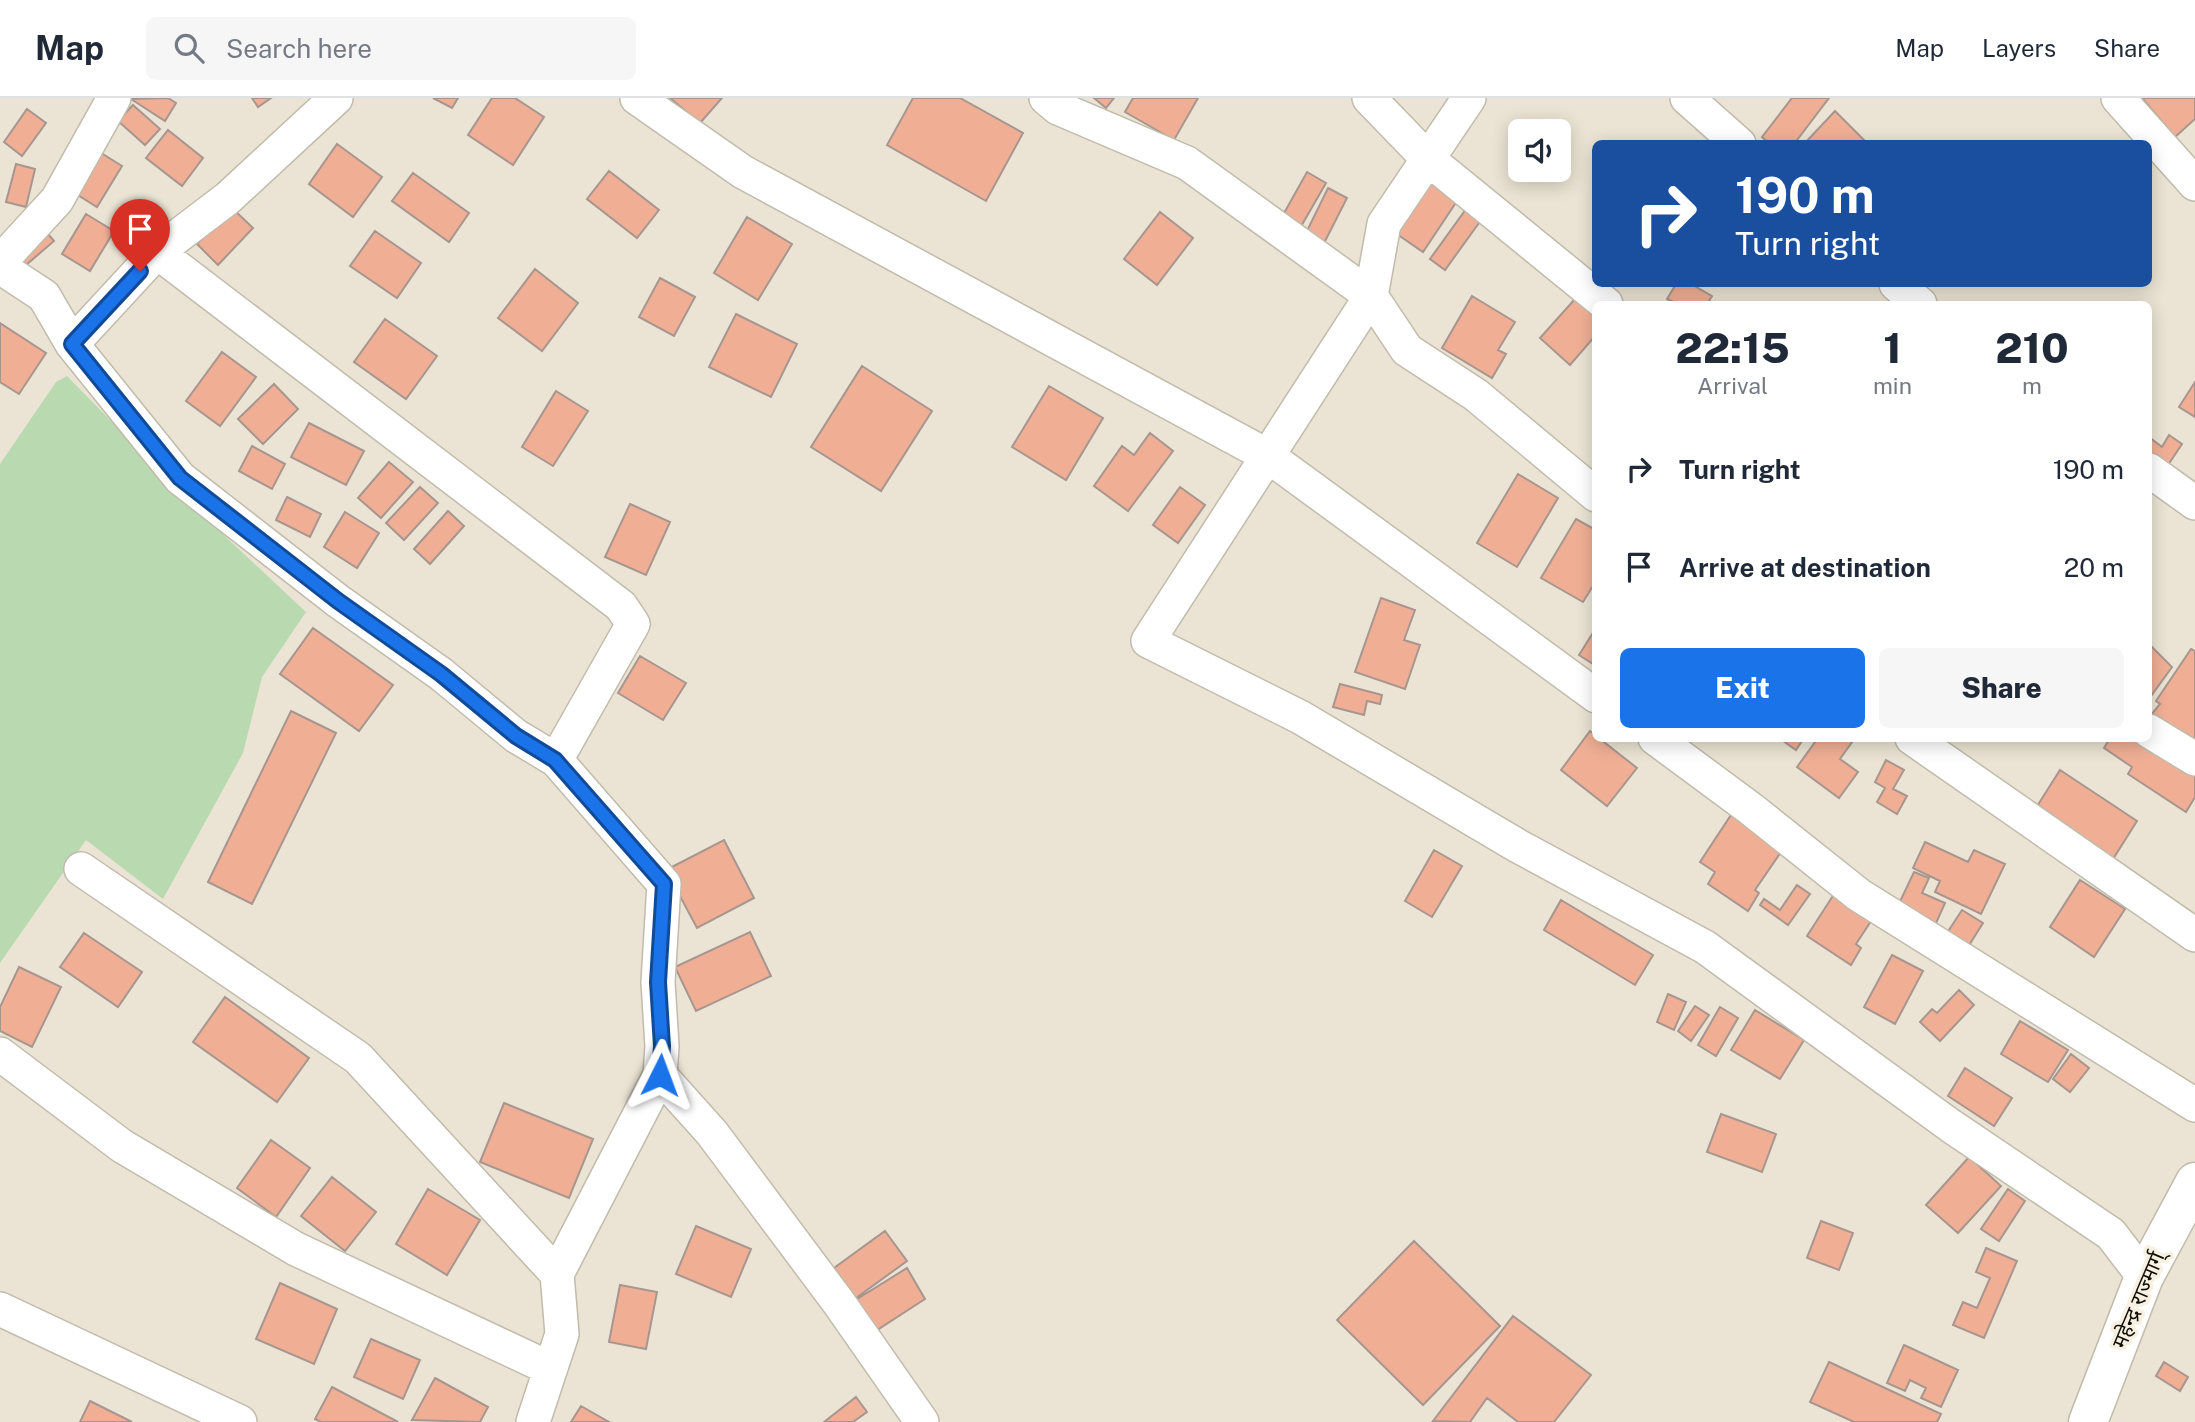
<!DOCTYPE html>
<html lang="en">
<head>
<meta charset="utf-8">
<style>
	:root { --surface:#fff; --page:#f6f6f7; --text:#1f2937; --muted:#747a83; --line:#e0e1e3; --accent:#1a73e8 }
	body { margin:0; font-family:"Public Sans","Noto Sans Devanagari",sans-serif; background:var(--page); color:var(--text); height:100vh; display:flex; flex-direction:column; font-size:26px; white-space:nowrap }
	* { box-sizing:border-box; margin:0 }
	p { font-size:23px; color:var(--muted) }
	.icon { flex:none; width:38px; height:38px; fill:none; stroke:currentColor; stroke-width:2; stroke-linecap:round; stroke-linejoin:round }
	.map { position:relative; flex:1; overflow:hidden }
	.drawer { position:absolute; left:1592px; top:203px; width:560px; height:441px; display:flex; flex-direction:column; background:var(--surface); border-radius:10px; box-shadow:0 4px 18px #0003 }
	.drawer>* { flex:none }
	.guide { position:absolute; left:1592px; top:42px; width:560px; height:147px; border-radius:10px; box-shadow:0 4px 18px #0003; background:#1a4fa0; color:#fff; overflow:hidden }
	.buttons { position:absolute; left:1508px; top:21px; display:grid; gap:14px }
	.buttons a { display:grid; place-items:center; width:63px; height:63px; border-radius:10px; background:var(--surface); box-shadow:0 4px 18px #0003; font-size:35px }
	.pin { position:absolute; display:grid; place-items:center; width:60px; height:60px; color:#fff; margin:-72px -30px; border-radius:50% 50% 50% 0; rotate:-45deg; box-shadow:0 0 7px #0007 }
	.pin .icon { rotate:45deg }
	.me { position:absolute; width:77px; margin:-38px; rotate:3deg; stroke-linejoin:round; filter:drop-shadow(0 0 5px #0008) }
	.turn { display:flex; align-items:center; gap:24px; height:147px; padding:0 28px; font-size:32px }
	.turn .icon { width:91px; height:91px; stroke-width:2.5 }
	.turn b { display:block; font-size:49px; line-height:60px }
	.eta { display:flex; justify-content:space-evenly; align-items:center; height:119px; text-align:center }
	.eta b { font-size:42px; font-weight:800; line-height:49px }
	.primary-button { display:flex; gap:14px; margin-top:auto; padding:14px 28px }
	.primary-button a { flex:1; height:80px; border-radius:10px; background:var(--accent); color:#fff; font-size:28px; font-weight:800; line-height:80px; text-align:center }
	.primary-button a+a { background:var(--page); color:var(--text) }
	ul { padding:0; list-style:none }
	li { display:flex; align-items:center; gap:21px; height:98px; padding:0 28px }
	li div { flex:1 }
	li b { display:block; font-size:26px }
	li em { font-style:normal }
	header { display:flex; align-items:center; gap:42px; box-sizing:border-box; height:98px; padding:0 35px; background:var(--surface); border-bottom:2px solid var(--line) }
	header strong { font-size:33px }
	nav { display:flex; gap:38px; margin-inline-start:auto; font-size:24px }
	.search { width:490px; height:63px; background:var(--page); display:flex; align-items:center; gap:18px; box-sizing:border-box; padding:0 24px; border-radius:10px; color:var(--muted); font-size:26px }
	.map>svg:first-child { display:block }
</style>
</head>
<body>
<header>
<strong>Map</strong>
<div class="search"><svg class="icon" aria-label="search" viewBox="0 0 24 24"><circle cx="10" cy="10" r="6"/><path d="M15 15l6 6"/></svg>Search here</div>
<nav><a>Map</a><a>Layers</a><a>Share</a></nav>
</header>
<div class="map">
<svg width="2195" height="1324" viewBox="0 0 2195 1324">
	<rect width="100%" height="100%" fill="#ebe4d4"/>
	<path fill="#b9dab0" d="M67 278 213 427 306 514 262 579 243 655 163 801 86 742 0 865V366L56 284Z"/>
	<path fill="#f0af95" stroke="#a7968f" stroke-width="2" d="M168 0 176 5 165 23 131 1Z
		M252 0H271L258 9Z
		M433 0H458L452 10Z
		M492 0H515L544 19 513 67 468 37Z
		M670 0H722L700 25Z
		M913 0H960L1023 35 986 103 887 47Z
		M1094 0H1114L1106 10Z
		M1133 0H1198L1174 42 1125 14Z
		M1792 0H1829L1794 46H1770L1762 39Z
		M2142 0H2195V21L2175 39Z
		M133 7 160 31 145 47 118 23Z
		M27 11 46 25 22 58 4 44Z
		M1835 13 1868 46H1804Z
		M168 32 203 60 182 88 146 60Z
		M337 46 382 79 353 119 309 86Z
		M98 53 122 68 97 109 73 94Z
		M16 66 35 71 26 109 6 104Z
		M609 73 659 112 637 140 587 101Z
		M1307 74 1326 85 1296 137 1278 126Z
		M413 75 469 115 449 144 392 103Z
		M1426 77 1459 100 1423 154 1394 134Z
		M1328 90 1347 100 1321 151 1303 141Z
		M1469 107 1484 118 1445 172 1430 161Z
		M232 110 253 130 218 167 197 146Z
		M1160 114 1193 140 1157 187 1124 161Z
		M86 116 114 133 90 173 62 156Z
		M747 119 792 146 758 202 714 175Z
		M42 129 54 143 26 167 15 154Z
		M375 133 421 165 397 200 350 168Z
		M535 171 578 205 542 253 498 220Z
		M660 180 695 199 674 238 639 219Z
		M1676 186H1691L1712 198 1707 206H1678L1667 201Z
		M1472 198 1515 224 1498 252 1506 256 1492 280 1442 250Z
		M1575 201 1596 219V237L1570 267 1540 240Z
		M736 216 797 246 771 299 709 269Z
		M385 221 437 258 406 301 354 264Z
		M0 225 46 255 19 296 0 284Z
		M222 254 256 279 220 328 186 303Z
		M862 268 932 313 881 393 811 349Z
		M2195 284V319L2179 309Z
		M274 286 298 311 263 346 238 321Z
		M1049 288 1103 320 1066 382 1012 349Z
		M556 293 588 313 553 368 522 349Z
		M309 325 364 353 346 387 291 359Z
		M1150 335 1173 353 1128 413 1094 388 1122 348 1134 357Z
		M2169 337 2182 346 2166 370 2149 358V339L2162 349Z
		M252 348 285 366 272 391 239 373Z
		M389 364 413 384 381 420 358 400Z
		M1518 376 1558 400 1517 469 1477 445Z
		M420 389 438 405 404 442 386 425Z
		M1180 389 1205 407 1178 445 1153 427Z
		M287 399 321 416 310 439 276 422Z
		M630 406 670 424 646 477 605 459Z
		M448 413 464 428 430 466 414 451Z
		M345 414 379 435 357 470 324 449Z
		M1576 421 1596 432V483L1583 504 1541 480Z
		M1381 500 1415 512 1404 542 1420 547 1405 591 1355 574Z
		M313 530 393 587 359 633 280 576Z
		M1596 530V568L1579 557Z
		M2151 548 2172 569 2151 598 2149 551Z
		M2191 551 2195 553V642L2151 617 2160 606 2156 603Z
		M640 558 686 585 663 622 618 595Z
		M1340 586 1382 597 1380 606 1367 603 1364 617 1333 609Z
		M291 613 336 635 252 806 208 784Z
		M1590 633 1637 670 1607 708 1561 672Z
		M1779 640H1804L1796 652Z
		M1818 640H1855L1840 661 1858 674 1839 700 1797 669Z
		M2110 640H2137L2195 678V699L2186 714 2128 676 2132 669 2104 650Z
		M1886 662 1904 672 1893 691 1907 698 1897 716 1877 704 1885 690 1875 684Z
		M2060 672 2137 723 2113 761 2036 710Z
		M1731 717 1783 751 1755 792 1759 795 1748 813 1708 786 1715 774 1700 764Z
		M724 742 754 800 697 830 666 772Z
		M1925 744 1968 764 1974 752 2005 766 1981 816 1935 794 1940 783 1913 770Z
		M1434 752 1462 768 1432 819 1405 803Z
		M1914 774 1929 780 1922 795 1945 805 1933 832 1895 814Z
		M2080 782 2125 811 2094 859 2050 829Z
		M1797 787 1810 796 1788 827 1760 807 1764 801 1780 812Z
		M1836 793 1875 817 1856 846 1861 850 1851 867 1807 838Z
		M1561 802 1653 857 1635 887 1544 832Z
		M1962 812 1983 825 1966 852 1945 838Z
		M750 834 771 878 696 913 675 869Z
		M84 835 142 874 118 909 60 869Z
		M1892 857 1923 873 1895 926 1864 909Z
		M19 869 61 889 32 949 0 933V909Z
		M1959 892 1974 907 1940 943 1920 924 1932 911 1937 915Z
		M1668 896 1686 904 1674 932 1657 924Z
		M225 899 309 960 277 1004 193 944Z
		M1695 908 1709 917 1691 943 1678 933Z
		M1720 909 1738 920 1716 958 1698 947Z
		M1755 912 1804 942 1780 981 1731 952Z
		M2020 923 2068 952 2048 984 2001 956Z
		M2071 956 2089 970 2070 994 2053 981Z
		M1965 970 2012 1000 1994 1028 1948 998Z
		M504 1005 593 1041 569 1100 480 1064Z
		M1721 1016 1776 1036 1762 1074 1707 1054Z
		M271 1042 310 1070 276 1119 237 1090Z
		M1969 1059 2001 1088 1958 1135 1926 1107Z
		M332 1079 376 1114 345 1153 301 1118Z
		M428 1091 480 1122 447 1177 396 1146Z
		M2008 1091 2025 1103 1999 1143 1981 1131Z
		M1821 1123 1853 1135 1839 1172 1807 1160Z
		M696 1128 751 1151 731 1199 676 1176Z
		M885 1133 907 1163 856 1200 834 1170Z
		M1414 1143 1500 1228 1423 1307 1337 1222Z
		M1986 1150 2017 1163 1984 1240 1953 1227 1963 1204 1977 1210 1990 1180 1976 1174Z
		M907 1170 925 1201 874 1234 854 1203Z
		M280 1185 337 1211 314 1266 256 1241Z
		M620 1187 657 1194 646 1251 609 1244Z
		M1513 1218 1591 1277 1554 1324H1518L1487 1300 1470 1324 1433 1323Z
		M371 1241 420 1262 403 1301 354 1279Z
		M1904 1247 1958 1272 1941 1309 1921 1300 1926 1290 1910 1282 1905 1293 1887 1285Z
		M1829 1264 1941 1316 1937 1324H1854L1810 1304Z
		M2164 1264 2188 1279 2180 1293 2156 1278Z
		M435 1280 488 1309 480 1324 412 1322Z
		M332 1289 398 1324H321L315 1321Z
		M856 1299 867 1314 853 1324H824Z
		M90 1303 132 1324H80Z
		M581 1308 609 1324H571Z"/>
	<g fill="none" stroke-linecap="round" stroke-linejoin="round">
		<defs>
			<path id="street" d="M637 0 743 74 1268 358 1596 598
				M1046 0 1058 10 1187 65 1371 198 1407 252 1476 297 1596 397
				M1369 0 1428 61 1606 206
				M1469 0 1384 126 1371 198 1148 543 1300 619 1518 748 1705 849 1951 1028 2111 1136 2144 1179
				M1687 0 1739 46
				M2118 0 2195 86
				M157 154 621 508 633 526 556 662
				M0 164 57 102 114 0
				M0 169 44 198 72 246 180 380 338 503 441 576 516 638 556 662 664 786 658 884 662 948 660 977 712 1035 839 1205 922 1324
				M1896 186 1920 206
				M72 246 157 154 228 100 336 0
				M2149 372 2195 405
				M2149 633 2195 661
				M1655 640 1751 711 1859 797 2195 1007
				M1912 640 2195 837
				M81 771 358 960 557 1176
				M0 956 122 1048 296 1151 549 1270
				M0 1211 240 1324
				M533 1324 562 1236 557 1176 660 977"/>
			<path id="highway" d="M2088 1324 2144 1179 2195 1084"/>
		</defs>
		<use href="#street" stroke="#c1bbab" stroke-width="36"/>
		<use href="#highway" stroke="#c1bbab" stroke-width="41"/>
		<use href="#street" stroke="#fff" stroke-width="33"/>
		<use href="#highway" stroke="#fff" stroke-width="38"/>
	</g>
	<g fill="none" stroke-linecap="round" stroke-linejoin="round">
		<defs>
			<path id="route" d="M140 173 72 246 180 380 338 503 441 576 516 638 555 662 664 786 658 884 662 948 660 977"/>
		</defs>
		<use href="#route" stroke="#114b97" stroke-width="18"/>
		<use href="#route" stroke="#1a73e8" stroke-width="12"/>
	</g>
	<g text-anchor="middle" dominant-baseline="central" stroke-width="7" stroke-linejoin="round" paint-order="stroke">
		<g font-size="21" fill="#110e09" stroke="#f8f1e1">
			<text transform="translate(2138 1202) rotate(-67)">महेन्द्र राज्मार्ग्</text>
		</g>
	</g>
</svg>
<div class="buttons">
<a><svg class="icon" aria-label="sound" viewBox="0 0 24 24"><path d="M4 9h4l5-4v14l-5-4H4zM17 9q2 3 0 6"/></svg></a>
</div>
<div class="pin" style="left:140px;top:173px;background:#d93025"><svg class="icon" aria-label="arrive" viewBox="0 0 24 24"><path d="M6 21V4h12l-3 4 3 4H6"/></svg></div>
<svg class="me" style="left:660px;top:977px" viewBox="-20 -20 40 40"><path d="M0-17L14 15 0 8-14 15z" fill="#1a73e8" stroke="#fff" stroke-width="4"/></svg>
<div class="guide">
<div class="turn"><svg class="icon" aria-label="right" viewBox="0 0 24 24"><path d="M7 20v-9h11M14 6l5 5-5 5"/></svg><div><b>190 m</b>Turn right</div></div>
</div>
<section class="drawer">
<div class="eta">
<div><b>22:15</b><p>Arrival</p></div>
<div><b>1</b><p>min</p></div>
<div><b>210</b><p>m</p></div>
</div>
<ul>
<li><svg class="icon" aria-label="right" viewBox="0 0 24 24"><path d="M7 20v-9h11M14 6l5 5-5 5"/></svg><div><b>Turn right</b></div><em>190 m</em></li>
<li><svg class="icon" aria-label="arrive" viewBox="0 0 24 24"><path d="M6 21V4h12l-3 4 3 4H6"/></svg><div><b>Arrive at destination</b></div><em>20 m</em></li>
</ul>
<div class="primary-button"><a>Exit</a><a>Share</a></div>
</section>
</div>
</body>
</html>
